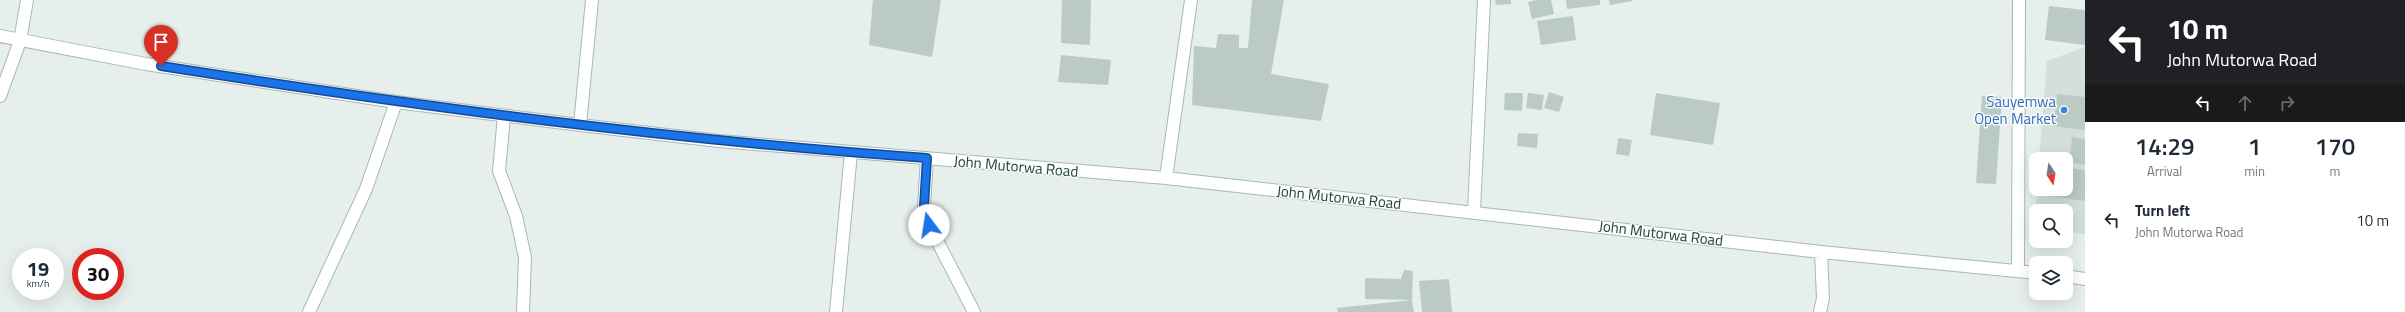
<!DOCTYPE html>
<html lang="en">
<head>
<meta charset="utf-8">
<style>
	:root { --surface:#fff; --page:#f6f6f7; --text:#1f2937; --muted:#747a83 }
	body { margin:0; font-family:"Titillium Web",sans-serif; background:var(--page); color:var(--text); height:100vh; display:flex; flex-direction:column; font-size:15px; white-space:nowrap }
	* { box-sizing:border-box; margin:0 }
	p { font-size:13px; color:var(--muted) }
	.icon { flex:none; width:22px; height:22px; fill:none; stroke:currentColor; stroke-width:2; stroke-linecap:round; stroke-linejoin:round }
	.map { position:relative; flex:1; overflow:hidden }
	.panel { display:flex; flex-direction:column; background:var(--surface); width:320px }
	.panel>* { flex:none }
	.hud { background:#202124; color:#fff; overflow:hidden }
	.needle { width:26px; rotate:168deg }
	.fabs { position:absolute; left:2029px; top:152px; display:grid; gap:8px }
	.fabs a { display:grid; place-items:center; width:44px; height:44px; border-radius:8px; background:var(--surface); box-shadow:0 4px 16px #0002; font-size:20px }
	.speed { position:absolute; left:12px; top:248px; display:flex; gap:8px; font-size:20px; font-weight:700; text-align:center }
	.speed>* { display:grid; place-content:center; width:52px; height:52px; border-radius:50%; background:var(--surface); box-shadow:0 4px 16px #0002; line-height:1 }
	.speed small { font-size:10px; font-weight:400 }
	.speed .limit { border:6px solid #d22; background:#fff; color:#111 }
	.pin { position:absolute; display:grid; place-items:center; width:34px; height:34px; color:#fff; margin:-41px -17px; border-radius:50% 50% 50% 0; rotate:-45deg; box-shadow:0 0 4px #0007 }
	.pin .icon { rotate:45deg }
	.me { position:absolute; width:44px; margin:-22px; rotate:346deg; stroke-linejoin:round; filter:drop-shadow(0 0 3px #0008) }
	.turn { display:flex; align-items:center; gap:14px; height:84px; padding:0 16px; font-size:18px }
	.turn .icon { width:52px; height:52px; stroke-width:2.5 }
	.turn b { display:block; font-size:28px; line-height:34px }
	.lanes { display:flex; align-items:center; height:38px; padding:0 16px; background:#0003; justify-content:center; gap:20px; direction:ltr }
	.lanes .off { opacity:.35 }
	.eta { display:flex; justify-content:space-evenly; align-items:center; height:68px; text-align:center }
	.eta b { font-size:24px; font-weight:600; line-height:28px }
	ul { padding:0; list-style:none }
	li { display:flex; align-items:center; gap:12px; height:60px; padding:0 16px }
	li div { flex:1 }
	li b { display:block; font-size:15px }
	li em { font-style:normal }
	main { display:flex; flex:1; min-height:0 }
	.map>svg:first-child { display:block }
</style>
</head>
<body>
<main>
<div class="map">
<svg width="2085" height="312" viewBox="0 0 2085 312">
	<rect width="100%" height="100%" fill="#e6efeb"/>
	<path fill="#d4dfda" d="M2085 47V234L2066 231V211H2036V227L2034 226 2037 189H2066V159H2039L2047 61Z"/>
	<path fill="#bbcac4" d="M873 0H941L932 57 869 45Z
		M1062 0H1091L1090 45 1061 43Z
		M1252 0H1284L1271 74 1329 84 1321 121 1192 105 1194 46 1216 48 1218 34 1239 35V48H1248Z
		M1495 0H1511V4L1496 5Z
		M1536 0H1551L1554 14 1532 19 1528 2Z
		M1566 0H1600V5L1567 9Z
		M1609 0H1632V1L1610 5Z
		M2049 6 2085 10V45L2045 40Z
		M1573 16 1576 40 1541 45 1537 21Z
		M1061 55 1111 60 1108 85 1058 82Z
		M1549 92 1564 97 1559 112 1544 108Z
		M1505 93H1523L1522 111 1504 110Z
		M1528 93 1544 95 1542 110 1526 108Z
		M1656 93 1720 103 1713 145 1650 135Z
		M2057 94 2085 97V130L2053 126Z
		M1982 96 2002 97 1996 184 1976 183Z
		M1518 133 1538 134 1537 148 1517 146Z
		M2072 137 2085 139V165L2069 162Z
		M1618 138 1632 140 1629 156 1616 154Z
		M2066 168 2085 170V201L2050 196 2051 189H2066Z
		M1404 270 1413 271 1412 300 1365 299V278L1401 279Z
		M1449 279 1452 312H1422L1419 281Z
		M1412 300 1414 312H1338L1337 308Z"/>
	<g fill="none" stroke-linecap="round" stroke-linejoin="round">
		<defs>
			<path id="minor" d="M0 36 146 64 396 102 580 125 719 141 1166 178 1821 252 2036 273
				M0 96 20 41 27 0
				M504 116 499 171 516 216 525 257 523 312
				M580 125 592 0
				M927 158 924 206 929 225 974 312
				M1166 178 1191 0
				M1474 211 1484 0
				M2018 271 2019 0
				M2066 276 2085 279
				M309 312 366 189 396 102
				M836 312 851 153
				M1820 312 1823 298 1821 252"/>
		</defs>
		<use href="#minor" stroke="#a8b8b2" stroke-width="14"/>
		<use href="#minor" stroke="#fff" stroke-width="12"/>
	</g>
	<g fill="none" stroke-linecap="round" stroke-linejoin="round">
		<defs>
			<path id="route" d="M161 66C415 106 670 140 927 158L924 206 929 225"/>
		</defs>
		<use href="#route" stroke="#114b97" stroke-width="10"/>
		<use href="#route" stroke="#1a73e8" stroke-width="7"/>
	</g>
	<circle fill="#3f7fe0" stroke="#f7fbf9" stroke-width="1.5" cx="2064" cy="110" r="4"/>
	<g text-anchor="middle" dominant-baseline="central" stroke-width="3" stroke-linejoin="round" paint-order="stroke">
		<g font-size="15" fill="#366cbe" stroke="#f7fbf9" text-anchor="end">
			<text x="2056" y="101">Sauyemwa<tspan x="2056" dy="17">Open Market</tspan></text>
		</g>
		<g font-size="15" fill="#24423a" stroke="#f7fbf9">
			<text transform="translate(1016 166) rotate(5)">John Mutorwa Road</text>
			<text transform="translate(1339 197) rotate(6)">John Mutorwa Road</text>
			<text transform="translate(1661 233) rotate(7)">John Mutorwa Road</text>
		</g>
	</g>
</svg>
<div class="fabs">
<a><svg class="needle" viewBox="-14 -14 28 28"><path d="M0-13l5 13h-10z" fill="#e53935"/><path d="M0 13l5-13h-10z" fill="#747a83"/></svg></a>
<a><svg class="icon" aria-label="search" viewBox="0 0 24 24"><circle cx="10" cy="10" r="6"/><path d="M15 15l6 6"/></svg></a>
<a><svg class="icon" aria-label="layers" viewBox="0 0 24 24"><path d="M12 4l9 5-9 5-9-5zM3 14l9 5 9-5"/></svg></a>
</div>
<div class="speed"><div>19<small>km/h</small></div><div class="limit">30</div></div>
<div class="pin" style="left:161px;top:66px;background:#d93025"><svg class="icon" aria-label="arrive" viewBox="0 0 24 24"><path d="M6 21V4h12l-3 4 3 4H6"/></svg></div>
<svg class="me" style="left:929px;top:225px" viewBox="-20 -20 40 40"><circle r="19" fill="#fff"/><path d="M0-13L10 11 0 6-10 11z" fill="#1a73e8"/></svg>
</div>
<section class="panel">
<div class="hud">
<div class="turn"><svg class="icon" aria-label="left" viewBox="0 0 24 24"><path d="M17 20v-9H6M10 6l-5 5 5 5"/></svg><div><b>10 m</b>John Mutorwa Road</div></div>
<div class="lanes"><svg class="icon" aria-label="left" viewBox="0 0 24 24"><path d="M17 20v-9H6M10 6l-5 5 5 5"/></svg><svg class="icon off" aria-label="ahead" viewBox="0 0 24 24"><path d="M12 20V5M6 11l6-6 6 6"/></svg><svg class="icon off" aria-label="right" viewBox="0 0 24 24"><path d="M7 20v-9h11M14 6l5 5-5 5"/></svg></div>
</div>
<div class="eta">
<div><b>14:29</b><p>Arrival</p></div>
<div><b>1</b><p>min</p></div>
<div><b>170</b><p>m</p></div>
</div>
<ul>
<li><svg class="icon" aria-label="left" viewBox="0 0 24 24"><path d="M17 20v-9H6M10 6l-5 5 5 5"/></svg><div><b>Turn left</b><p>John Mutorwa Road</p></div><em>10 m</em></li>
</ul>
</section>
</main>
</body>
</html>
